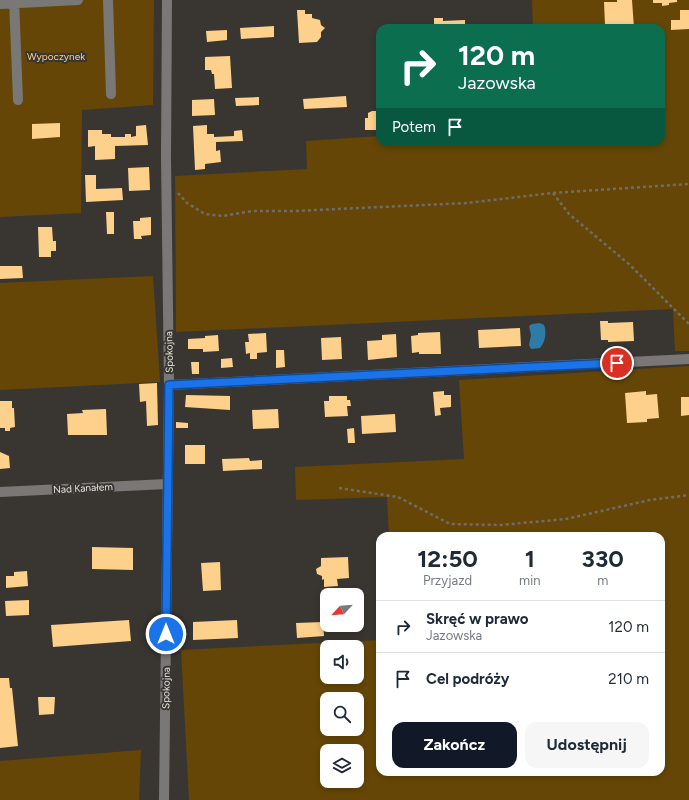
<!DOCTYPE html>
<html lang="pl">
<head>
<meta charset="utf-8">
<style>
	:root { --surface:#fff; --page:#f6f6f7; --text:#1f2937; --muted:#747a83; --line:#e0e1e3; --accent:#111827 }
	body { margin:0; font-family:Figtree,sans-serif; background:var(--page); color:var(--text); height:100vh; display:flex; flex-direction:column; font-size:15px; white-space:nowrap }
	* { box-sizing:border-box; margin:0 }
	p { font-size:13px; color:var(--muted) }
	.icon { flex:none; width:22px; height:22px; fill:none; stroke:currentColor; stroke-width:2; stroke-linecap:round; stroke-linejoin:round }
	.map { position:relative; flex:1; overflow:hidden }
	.side { position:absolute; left:376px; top:532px; width:289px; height:244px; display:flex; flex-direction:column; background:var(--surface); border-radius:12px; box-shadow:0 2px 6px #0003 }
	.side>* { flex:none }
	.hud { position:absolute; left:376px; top:24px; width:289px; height:122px; border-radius:12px; box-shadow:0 2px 6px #0003; background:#0b6e4f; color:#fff; overflow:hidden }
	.needle { width:26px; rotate:244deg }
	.controls { position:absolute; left:320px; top:588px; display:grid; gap:8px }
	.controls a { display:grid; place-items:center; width:44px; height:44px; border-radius:8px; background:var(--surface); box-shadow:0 2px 6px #0003; font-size:20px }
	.pin { position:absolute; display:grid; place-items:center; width:34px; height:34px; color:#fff; margin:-17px; border:2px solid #fff; border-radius:50%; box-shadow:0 1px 4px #0007 }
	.me { position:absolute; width:44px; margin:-22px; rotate:0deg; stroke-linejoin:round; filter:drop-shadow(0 0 3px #0008) }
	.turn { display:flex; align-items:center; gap:14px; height:84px; padding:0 16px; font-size:18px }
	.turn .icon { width:52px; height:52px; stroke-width:2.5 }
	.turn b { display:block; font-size:28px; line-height:34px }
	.then { display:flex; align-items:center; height:38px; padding:0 16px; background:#0003; gap:8px; font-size:15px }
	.eta { display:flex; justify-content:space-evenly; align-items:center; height:68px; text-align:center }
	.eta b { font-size:24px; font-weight:700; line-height:28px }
	.action { display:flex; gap:8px; margin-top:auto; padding:8px 16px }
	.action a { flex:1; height:46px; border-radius:12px; background:var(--accent); color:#fff; font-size:16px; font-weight:700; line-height:46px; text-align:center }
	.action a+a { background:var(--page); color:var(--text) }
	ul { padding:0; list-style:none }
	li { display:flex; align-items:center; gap:12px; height:52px; padding:0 16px; border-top:1px solid var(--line) }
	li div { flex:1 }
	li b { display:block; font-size:15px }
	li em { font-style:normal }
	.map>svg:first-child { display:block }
</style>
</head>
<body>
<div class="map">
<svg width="689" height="800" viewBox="0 0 689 800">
	<rect width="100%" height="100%" fill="#393632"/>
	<path fill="#654606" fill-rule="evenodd" d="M0 0H154L153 105 82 110 81 213 0 217Z
		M532 0H689V351H675L673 309 176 332 175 176 307 169 306 141 380 136V142H661V28H533Z
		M153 276 160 382 0 390V283Z
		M689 366V800H189L181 650 380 640V772H661V536H389L387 497 296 500 295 467 464 459 459 380ZM327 647H357V677H327ZM327 699H357V729H327ZM327 751H357V781H327Z
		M141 750 139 800H0V761Z"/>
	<path fill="#2e7ba7" d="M540 323 544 325C547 332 545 343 540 348L531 349 529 345 531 335 529 326 532 324Z"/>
	<path fill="#fdd08b" d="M617 0H632L634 28H614V25H605L604 2H617Z
		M653 0H677V2L669 3V5L662 6V3H653Z
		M297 10H305V14H312V18L320 20 321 25 325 28 321 32V37L317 42 299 43Z
		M680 10H689V29L671 30V20H680Z
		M434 18H443V21L465 20V28H434Z
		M274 26V37L241 39 240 28Z
		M227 30V40L207 42 206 31Z
		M230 56 232 88 215 89 214 74H212L211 70H205V57Z
		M346 96 347 107 304 109 303 99Z
		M259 97V105L236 106 235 98Z
		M214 99 215 115 192 116V100Z
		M372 111H376V118L380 117V130H365V118H368V113Z
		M60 123V137L32 139V124Z
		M146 125 148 145 115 146V159L95 160V146L88 147V130H102V134H111V137H125V134H131V137L136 136V126Z
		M207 125V134H214V137L234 136V131L242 130 243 141 216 142V151L220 150 221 162 205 164V169L195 170 193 126Z
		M149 167 150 190 129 191 128 168Z
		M85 175H96V189L122 188 123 200 86 202Z
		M106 212H114V234H107Z
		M151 217V235L141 236 142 239H134L133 221H140V218Z
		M38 227H52L53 241H56V251H51V257H39Z
		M0 266H22L23 278 0 279Z
		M600 321H608V323L633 322 634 341 608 342V340H601Z
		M520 328 521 346 479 348 478 330Z
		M440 332 441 354H419V352L412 353 411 336 418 335V333Z
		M266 333 267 352 257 353V359H250V353L246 354 245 342H249L248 334Z
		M396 334 397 357 368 360 367 341 382 340V335Z
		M218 335 219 351 203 352V349H188V339L205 338V336Z
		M341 337 342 359 322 360 321 338Z
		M276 350H284L285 367 276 368Z
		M232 358 233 367 221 368V359Z
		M191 362H199V374H192Z
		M157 383 158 425 147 426 146 401 140 402 139 384Z
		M444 391V395H451V407L440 408 441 415 435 416 433 392Z
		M646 391V395L657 394 659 418 647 419V422L627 423 625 393Z
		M186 395 230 396V410L185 407Z
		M329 396H347V400H350L351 406H347L348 416 325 417 324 401H329Z
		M681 397H689V415L681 416Z
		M0 401H12V408H14L15 427 10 428V431H5V428H0Z
		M106 409 107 435H68L67 414 83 413 82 410Z
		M278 409 279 428 253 429 252 410Z
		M395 414 396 432 362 434 361 416Z
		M176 422 188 423V428H176Z
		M354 428 355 443H348L347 429Z
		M185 445H205V464H185Z
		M0 452 9 456 10 468 0 469Z
		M249 458 250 461 262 460V469L223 471 222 459Z
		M92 547 133 548V570L92 569Z
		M348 557 349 578 337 579 338 586 324 587V579L322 580V576L317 574 316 569 321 566V558Z
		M220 562 221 590 203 591 201 563Z
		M27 571 28 586 6 588V576H14V572Z
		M29 600V615L6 616 5 601Z
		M357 608H362L363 628 337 629V625H357Z
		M129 620 131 641 53 647 51 625Z
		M237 620 238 638 193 640V622Z
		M323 622 324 636 297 638 296 623Z
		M0 678H9L10 688H12L18 746 0 748Z
		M38 697H55L54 714 39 715Z"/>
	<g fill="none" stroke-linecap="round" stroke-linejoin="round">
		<path stroke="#706d69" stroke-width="2.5" stroke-dasharray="3 3" stroke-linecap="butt" d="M178 193 187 203 205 214 223 216 252 211H295L467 203 552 193 689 184
			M553 193 569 214 630 265 689 324
			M339 488 398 497 450 524 500 525 566 519 650 500 689 495"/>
		<path stroke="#7a7876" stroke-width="10" d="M14 0 18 100
			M108 0 111 94
			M0 4 78 0
			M169 385 689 359
			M0 492 167 484
			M164 800 169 385 166 157 167 0"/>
	</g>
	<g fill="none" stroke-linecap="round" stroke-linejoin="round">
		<defs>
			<path id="route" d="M166 634 169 385 617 363"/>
		</defs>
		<use href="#route" stroke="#114b97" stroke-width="10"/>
		<use href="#route" stroke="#1a73e8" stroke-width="7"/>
	</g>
	<g text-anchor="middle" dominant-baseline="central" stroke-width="4" stroke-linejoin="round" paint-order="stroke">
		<g font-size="10" fill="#f9d090" stroke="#393632">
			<text x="56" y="56">Wypoczynek</text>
		</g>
		<g font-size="10" fill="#e6e4e1" stroke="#393632">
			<text transform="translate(169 352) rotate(-91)">Spokojna</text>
			<text transform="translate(83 488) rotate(-3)">Nad Kanałem</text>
			<text transform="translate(166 688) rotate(-89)">Spokojna</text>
		</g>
	</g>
</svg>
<div class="controls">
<a><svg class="needle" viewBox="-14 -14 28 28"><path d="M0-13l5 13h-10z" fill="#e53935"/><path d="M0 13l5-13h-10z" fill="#747a83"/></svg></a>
<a><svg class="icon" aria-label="sound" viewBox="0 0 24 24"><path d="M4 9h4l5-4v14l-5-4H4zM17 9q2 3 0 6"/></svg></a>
<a><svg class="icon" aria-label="search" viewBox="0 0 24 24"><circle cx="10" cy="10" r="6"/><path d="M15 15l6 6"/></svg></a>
<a><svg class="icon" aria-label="layers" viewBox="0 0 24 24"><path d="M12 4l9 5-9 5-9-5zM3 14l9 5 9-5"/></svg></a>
</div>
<div class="pin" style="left:617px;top:363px;background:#d93025"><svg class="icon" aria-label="arrive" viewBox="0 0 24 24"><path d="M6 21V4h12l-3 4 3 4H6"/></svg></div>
<svg class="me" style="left:166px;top:634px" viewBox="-20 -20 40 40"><circle r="17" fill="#1a73e8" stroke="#fff" stroke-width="3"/><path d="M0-11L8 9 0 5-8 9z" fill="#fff"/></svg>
<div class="hud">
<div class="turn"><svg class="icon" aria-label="right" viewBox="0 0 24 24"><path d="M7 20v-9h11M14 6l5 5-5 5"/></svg><div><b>120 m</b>Jazowska</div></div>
<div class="then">Potem<svg class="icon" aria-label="arrive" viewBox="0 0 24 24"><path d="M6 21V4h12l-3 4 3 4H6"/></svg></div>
</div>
<section class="side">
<div class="eta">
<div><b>12:50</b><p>Przyjazd</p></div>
<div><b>1</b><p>min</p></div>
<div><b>330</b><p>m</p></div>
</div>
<ul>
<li><svg class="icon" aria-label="right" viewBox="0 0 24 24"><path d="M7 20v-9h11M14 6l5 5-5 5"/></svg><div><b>Skręć w prawo</b><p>Jazowska</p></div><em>120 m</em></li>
<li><svg class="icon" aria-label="arrive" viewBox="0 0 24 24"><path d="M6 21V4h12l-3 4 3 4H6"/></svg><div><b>Cel podróży</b></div><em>210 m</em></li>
</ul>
<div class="action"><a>Zakończ</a><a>Udostępnij</a></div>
</section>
</div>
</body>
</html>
